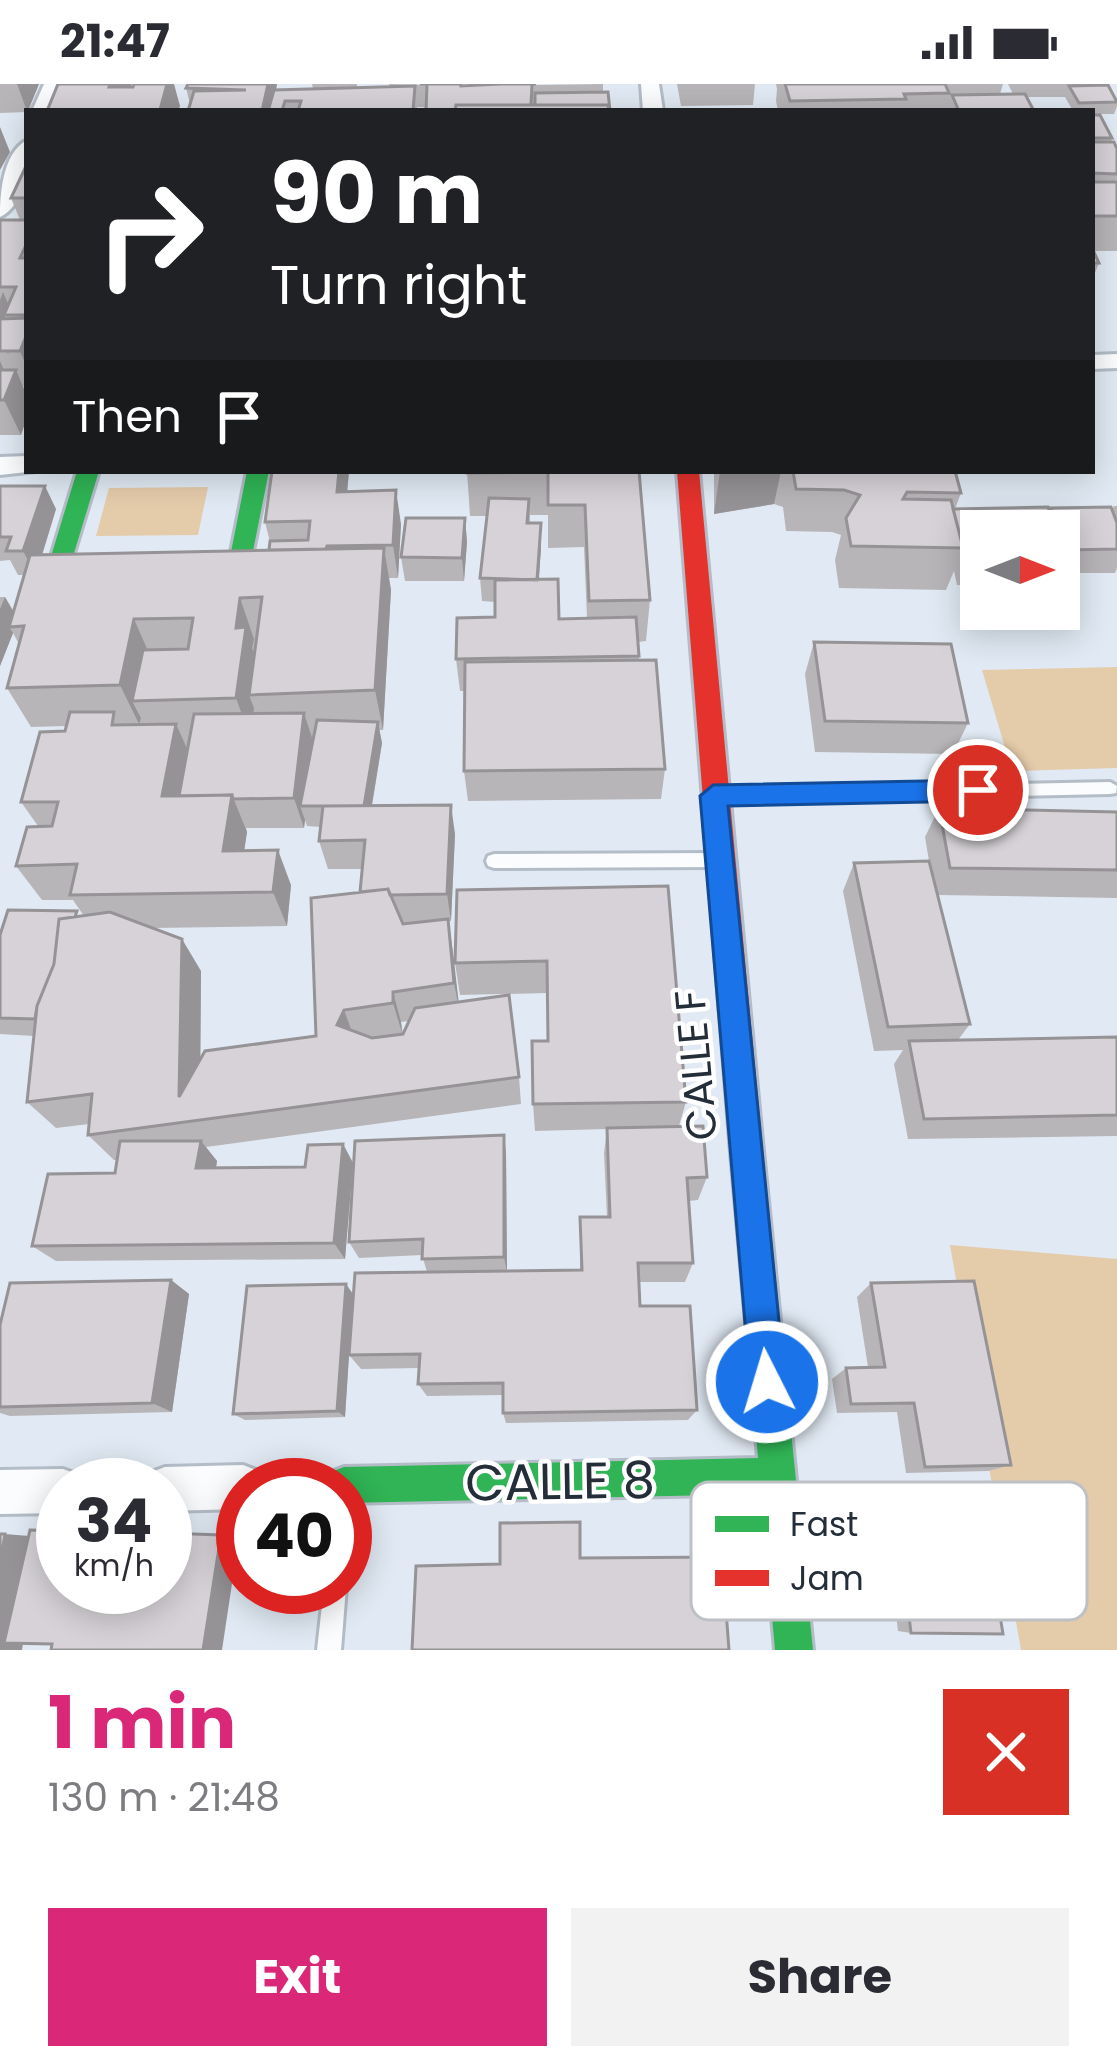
<!DOCTYPE html>
<html lang="en">
<head>
<meta charset="utf-8">
<style>
	:root { --surface:#fff; --page:#f2f2f3; --text:#2b2b33; --muted:#7c7c81; --accent:#db2777 }
	body { margin:0; font-family:Poppins,sans-serif; background:var(--page); color:var(--text); height:100vh; display:flex; flex-direction:column; font-size:45px; white-space:nowrap }
	* { box-sizing:border-box; margin:0 }
	p { font-size:39px; color:var(--muted) }
	.icon { flex:none; width:66px; height:66px; fill:none; stroke:currentColor; stroke-width:2; stroke-linecap:round; stroke-linejoin:round }
	.map { position:relative; height:1566px; overflow:hidden }
	.side { display:flex; flex-direction:column; background:var(--surface); flex:1 }
	.side>* { flex:none }
	.hud { position:absolute; left:24px; top:24px; width:1071px; height:366px; border-radius:0px; box-shadow:0 6px 30px #0003; background:#202124; color:#fff; overflow:hidden }
	.needle { width:78px; rotate:90deg }
	.fabs { position:absolute; left:960px; top:426px; display:grid; gap:24px }
	.fabs a { display:grid; place-items:center; width:120px; height:120px; border-radius:0px; background:var(--surface); box-shadow:0 6px 30px #0003; font-size:60px }
	.speed { position:absolute; left:36px; top:1374px; display:flex; gap:24px; font-size:60px; font-weight:700; text-align:center }
	.speed>* { display:grid; place-content:center; width:156px; height:156px; border-radius:50%; background:var(--surface); box-shadow:0 6px 30px #0003; line-height:1 }
	.speed small { font-size:30px; font-weight:400 }
	.speed .limit { border:18px solid #d22; background:#fff; color:#111 }
	.pin { position:absolute; display:grid; place-items:center; width:102px; height:102px; color:#fff; margin:-51px; border:6px solid #fff; border-radius:50%; box-shadow:0 3px 12px #0007 }
	.me { position:absolute; width:132px; margin:-66px; rotate:355deg; stroke-linejoin:round; filter:drop-shadow(0 0 9px #0008) }
	.turn { display:flex; align-items:center; gap:42px; height:252px; padding:0 48px; font-size:54px }
	.turn .icon { width:156px; height:156px; stroke-width:2.5 }
	.turn b { display:block; font-size:84px; line-height:102px }
	.then { display:flex; align-items:center; height:114px; padding:0 48px; background:#0003; gap:24px; font-size:45px }
	.round { display:grid; place-items:center; flex:none; width:126px; height:126px; border-radius:0px; background:var(--page) }
	.head { display:flex; align-items:center; justify-content:space-between; height:204px; padding:0 48px }
	h1 { font-size:72px; font-weight:700; line-height:90px; color:var(--accent) }
	.action { display:flex; gap:24px; margin-top:auto; padding:24px 48px }
	.action a { flex:1; height:138px; border-radius:0px; background:var(--accent); color:#fff; font-size:48px; font-weight:700; line-height:138px; text-align:center }
	.action a+a { background:var(--page); color:var(--text) }
	.status { display:flex; justify-content:space-between; align-items:center; height:84px; padding:0 60px; background:var(--surface); direction:ltr }
	.status svg { height:33px; fill:currentColor }
	.map>svg:first-child { display:block }
</style>
</head>
<body>
<div class="status"><b>21:47</b><svg viewBox="0 0 49 12"><path d="M0 12V9h3v3zM5 12V6h3v6zM10 12V3h3v9zM15 12V0h3v12zM26 1h20v11H26zM47 4h2v5h-2z"/></svg></div>
<div class="map">
<svg width="1117" height="1566" viewBox="0 0 1117 1566">
	<rect width="100%" height="100%" fill="#e1eaf4"/>
	<path fill="#e4cbaa" d="M208 403 198 451 96 452 109 404Z
		M1117 583V684L1012 687 982 586Z
		M950 1161 1117 1175V1566H1021Z"/>
	<g fill="none" stroke-linecap="round" stroke-linejoin="round">
		<defs>
			<path id="lane" d="M1110 698 1117 702 1116 709 1110 710 714 718 708 717 706 712 708 707 714 706Z
				M718 769 724 771 726 776 724 781 718 783 494 784 488 782 486 777 488 772 494 770Z
				M345 1499 346 1503 341 1566H317L324 1503H345Z"/>
			<path id="street" d="M44 0H62L52 27H32Z
				M641 0H659L663 27H643Z
				M27 56C27 81 25 122 0 133 0 108 3 69 27 56Z
				M1117 270V284L1092 285V271Z
				M27 372V387H36L0 391V373Z
				M243 1381 259 1387 264 1401H243V1425L165 1427V1401H145L149 1389 165 1383Z
				M63 1385 79 1391 83 1401H63V1429L0 1430V1386Z"/>
			<path id="fast" d="M77 387H99L74 469 75 475 85 476 222 472 231 468 247 387H269L252 472 225 488 85 492 57 487 52 469Z
				M746 1042 757 1046 762 1057 813 1566H775L761 1410 345 1419V1401H326L331 1388 344 1383 758 1374 730 1057 735 1046Z"/>
			<path id="jam" d="M677 387H699L762 1057 757 1068 746 1072 735 1068 730 1057Z"/>
		</defs>
		<use href="#lane" stroke="#b4bdc7" stroke-width="6"/>
		<use href="#street" stroke="#b4bdc7" stroke-width="6"/>
		<use href="#fast" stroke="#b4bdc7" stroke-width="6"/>
		<use href="#jam" stroke="#b4bdc7" stroke-width="6"/>
		<use href="#lane" fill="#fafcfd" fill-rule="evenodd"/>
		<use href="#street" fill="#fafcfd" fill-rule="evenodd"/>
		<use href="#fast" fill="#30b455" fill-rule="evenodd"/>
		<use href="#jam" fill="#e5322d" fill-rule="evenodd"/>
	</g>
	<path fill="#b8b5b9" fill-rule="evenodd" d="M0 0H39L27 28 0 29Z
		M277 0 276 6 313 5 312 0H357V4L390 3 389 0 466 2 603 0V8L610 27 417 23V27H188L190 20 186 4Z
		M677 0H755L753 21 681 22Z
		M776 0H1003L1000 10H1013L1008 0H1090L1089 1 1117 15V22L1114 30H1092V27H1073L1065 13H1027L1034 27H948L949 24H945L944 27H778L776 17 777 5Z
		M1092 31 1112 54 1111 58 1117 65V167H1093L1099 179 1092 196Z
		M27 80V302H23L27 312V333L21 351H0V136H20L11 114Z
		M349 387 347 408 401 440 398 494H389L391 506 383 646H379L382 659 372 722 455 750 451 837H448L458 918 519 993 521 1020 206 1063 217 1077 216 1084 305 1083 343 1060 353 1079 345 1175 56 1177 32 1162 115 1089 117 1076H114L88 1051 89 1040 56 1044 27 1018 34 952 0 950V851L84 832 73 816H42L16 782 38 742 21 718 67 642 31 643 7 604 19 560 13 549 0 582V513H5L14 528 25 491H18L10 476 0 477V402L56 425 42 470 269 466 270 458 265 438ZM305 736 307 742 321 743 319 757 328 785H362L360 808 316 952 200 976 201 887 154 844 287 842 291 801 244 766 247 748 246 744H304ZM409 937 403 950 401 938Z
		M467 387H639L650 516 646 557 638 558 639 576 665 685 661 715 468 717 464 687 465 607H460L456 575 495 533V518L482 517 480 494 487 432H470ZM530 431H548V464L584 463 587 534 559 535 539 496 541 463 530 439Z
		M714 387H955L961 409 955 425 1050 427 1051 424 1112 426 1114 422H1117V484L1115 489H1061L1059 493V447H981V501H957L954 487 946 506 839 504 835 476 841 451 832 448 786 447 783 423 774 420 714 430Z
		M465 434 467 458 464 497H405L401 473Z
		M814 558 968 639 953 670 815 668 805 590Z
		M939 724 1117 728V814L938 811 970 940 958 956 1117 953V1052L908 1055 894 980 903 966 874 967 843 807 854 779 929 777 925 753Z
		M668 802 686 1018 679 1042 707 1093 698 1116 689 1117 693 1179 685 1198H639L640 1222 697 1326 688 1336 506 1339 503 1329V1311L427 1312 418 1300 419 1284 361 1285 349 1271 345 1333 245 1336 233 1330 353 1210 427 1188 422 1171 359 1174 349 1158 504 1051 506 1070 507 1187 580 1186V1133H607L604 1069 607 1045 535 1047 533 1020 548 957V909L460 911 455 879Z
		M171 1196 189 1210 172 1328 10 1332 0 1329V1241Z
		M871 1199 1011 1381 988 1387 906 1389 897 1328 837 1329 832 1295 846 1284 868 1283 857 1213Z
		M895 1413 911 1549 898 1547 882 1416Z"/>
	<path fill="#969396" d="M17 0H39L28 27H27Z
		M110 0H132L123 27 109 3Z
		M167 0H174L180 22 178 27H160Z
		M268 0H277L272 27H262Z
		M0 43 10 68 0 86Z
		M3 208 13 231H4L14 253 8 270 0 253V216Z
		M25 255 27 260V283L20 267Z
		M0 277 10 300 16 286 27 312V333L21 351 4 316 0 312Z
		M339 387H349L344 442 337 408Z
		M720 387H781L774 420 714 430Z
		M45 402 56 425 36 491 23 467Z
		M396 406 401 440 398 494 393 461Z
		M465 434 467 458 464 497 462 474Z
		M541 439V463L537 520 536 497Z
		M384 464 391 506 383 646 375 606Z
		M5 513 18 536 9 543 13 549 0 582V525Z
		M240 514 254 555 252 564 259 584 249 611 254 624 250 653 236 614V544Z
		M134 535 152 576 132 617 141 634 139 640 120 601Z
		M304 629 314 660 300 722 305 736 304 744 294 714Z
		M378 638 382 659 368 744 363 724Z
		M176 640 193 678 186 716 162 712Z
		M232 711 247 748 239 802 223 767Z
		M451 721 455 750 451 837 447 810Z
		M278 766 291 801 287 842 273 808Z
		M448 835 453 868 460 930 454 899Z
		M182 855 201 887 200 1036 179 1013Z
		M393 908 401 938 402 949 393 919Z
		M344 926 355 956 337 941Z
		M504 1051 506 1070 507 1188 504 1173Z
		M201 1057 217 1077 213 1103 196 1084Z
		M343 1060 353 1079 345 1175 334 1159Z
		M171 1196 189 1210 172 1328 152 1319Z
		M346 1200 353 1210 345 1333 337 1327Z
		M5 1450 41 1453 22 1566H0V1480Z
		M221 1451 239 1453 222 1566H203Z"/>
	<path fill="#d6d2d7" stroke="#969396" stroke-width="3" d="M58 0H110L109 3H133L134 0H167L160 26 47 27Z
		M188 0H268L262 27H188L194 7 246 6 186 4Z
		M420 0H461V2L501 0H536H532L531 21H456L455 27H426L427 0Z
		M785 0H945L949 9 904 10 906 15 790 17Z
		M1108 1 1117 18 1079 19 1069 2Z
		M415 2 413 27H298L301 17H285L282 27H268L274 6Z
		M608 8 610 27H609L608 21H535V9Z
		M1025 10 1034 27H959L952 11Z
		M456 21H608L609 27H455Z
		M1092 31H1100L1112 54H1092Z
		M1092 58H1114L1117 65V90L1092 89Z
		M27 80V114H11Z
		M1092 98H1117V132H1092Z
		M0 136H27V159L20 174H27V231H4L16 203H0Z
		M1092 164 1099 179H1092Z
		M27 234V255H25L20 267H0V235Z
		M0 286H16L4 316H0Z
		M272 387H339L337 408 396 406 393 461 327 462 326 465 269 466 270 457 308 456 310 437 265 438Z
		M467 387H639L650 516 589 517 585 421H548V388L467 389Z
		M793 387H955L961 409 907 408 903 415 951 416 963 464 851 462 846 434 860 411 844 406 796 405Z
		M0 402H45L23 467H6L11 453H0Z
		M489 414 529 415 527 439H541L537 496 480 494Z
		M1048 423 1057 447H981V478H967L953 425Z
		M1111 423 1117 439V465L1066 466 1051 424Z
		M406 434H465L462 474 401 473Z
		M1059 453 1067 476H1059Z
		M384 464 375 606 249 611 262 513 240 514 236 544 246 543 236 614 132 617 143 566 188 565 193 534 134 535 120 601 7 604 24 542 9 543 30 471Z
		M558 495 559 535 636 533 639 572 456 575 457 534 495 533V496Z
		M814 558 951 560 968 639 825 637Z
		M656 576 665 685 464 687 465 578Z
		M70 628H114L112 641 176 640 162 712 232 711 223 767 278 766 273 808 70 811 77 780 16 782 27 743 52 742 58 718H21L40 648 65 647Z
		M304 629 294 714 233 715 232 711 179 712 194 630Z
		M317 636 378 638 364 722H300Z
		M451 721 447 810 390 811 388 805 360 808 365 756 319 757 323 722Z
		M939 724 1117 728V786L950 784Z
		M929 777 970 940 888 943 854 779Z
		M668 802 686 1018 533 1020 532 957H548L547 877 455 879 457 806Z
		M388 805 403 840 448 835 454 899 393 908V919L344 926 337 941 372 954 403 950 415 924 509 911 519 993 88 1051 92 1010 27 1018 37 922 54 880 59 835 110 828 182 855 179 1013 205 967 316 952 311 814Z
		M8 826 77 827 75 833 59 835 54 880 37 922 35 935 0 934V851Z
		M1117 953V1031L924 1035 909 957Z
		M703 1042 707 1093 687 1094 693 1179H638L640 1222H690L697 1326 503 1329V1299L418 1300 420 1270 349 1271 355 1189 582 1186 580 1133H610L607 1044Z
		M504 1051V1173L422 1175 423 1155 349 1158 355 1057Z
		M120 1057H201L196 1084 305 1083 308 1061 343 1060 334 1159 32 1162 48 1090 115 1089Z
		M171 1196 152 1319 0 1323V1241L10 1199Z
		M974 1197 1011 1381 925 1383 914 1319 851 1320 846 1284 885 1283 871 1199Z
		M346 1200 337 1327 233 1330 247 1202Z
		M895 1413 981 1414 1003 1550 911 1549Z
		M580 1438V1474L722 1473 729 1566H412L416 1482 500 1480V1439Z
		M30 1446 63 1447V1503H165V1449L221 1451 203 1566H51L52 1560 4 1559Z
		M0 1450H5L0 1480Z"/>
	<path fill="#1a73e8" stroke="#114b97" stroke-width="3" d="M978 696 991 706 978 717 728 722 785 1298 779 1310 767 1315 755 1310 750 1298 700 712 713 701Z"/>
	<g text-anchor="middle" dominant-baseline="central" stroke-width="9" stroke-linejoin="round" paint-order="stroke">
		<g font-size="42" fill="#242e39" stroke="#fff">
			<text transform="translate(696 981) rotate(-95)">CALLE F</text>
		</g>
		<g font-size="51" fill="#242e39" stroke="#fff">
			<text transform="translate(560 1397) rotate(-1)">CALLE 8</text>
		</g>
	</g>
	<rect x="691" y="1398" width="396" height="138" rx="18" fill="#fff" stroke="#bdc0c4" stroke-width="3"/>
	<rect x="715" y="1432" width="54" height="16" fill="#30b455"/>
	<rect x="715" y="1486" width="54" height="16" fill="#e5322d"/>
	<g font-size="33" fill="#242e39">
		<text x="790" y="1452">Fast</text>
		<text x="790" y="1506">Jam</text>
	</g>
</svg>
<div class="fabs">
<a><svg class="needle" viewBox="-14 -14 28 28"><path d="M0-13l5 13h-10z" fill="#e53935"/><path d="M0 13l5-13h-10z" fill="#7c7c81"/></svg></a>
</div>
<div class="speed"><div>34<small>km/h</small></div><div class="limit">40</div></div>
<div class="pin" style="left:978px;top:706px;background:#d93025"><svg class="icon" aria-label="arrive" viewBox="0 0 24 24"><path d="M6 21V4h12l-3 4 3 4H6"/></svg></div>
<svg class="me" style="left:767px;top:1298px" viewBox="-20 -20 40 40"><circle r="17" fill="#1a73e8" stroke="#fff" stroke-width="3"/><path d="M0-11L8 9 0 5-8 9z" fill="#fff"/></svg>
<div class="hud">
<div class="turn"><svg class="icon" aria-label="right" viewBox="0 0 24 24"><path d="M7 20v-9h11M14 6l5 5-5 5"/></svg><div><b>90 m</b>Turn right</div></div>
<div class="then">Then<svg class="icon" aria-label="arrive" viewBox="0 0 24 24"><path d="M6 21V4h12l-3 4 3 4H6"/></svg></div>
</div>
</div>
<section class="side">
<div class="head"><div><h1>1 min</h1><p>130 m · 21:48</p></div><a class="round" style="background:#d93025;color:#fff"><svg class="icon" aria-label="close" viewBox="0 0 24 24"><path d="M6 6l12 12M18 6L6 18"/></svg></a></div>
<div class="action"><a>Exit</a><a>Share</a></div>
</section>
</body>
</html>
